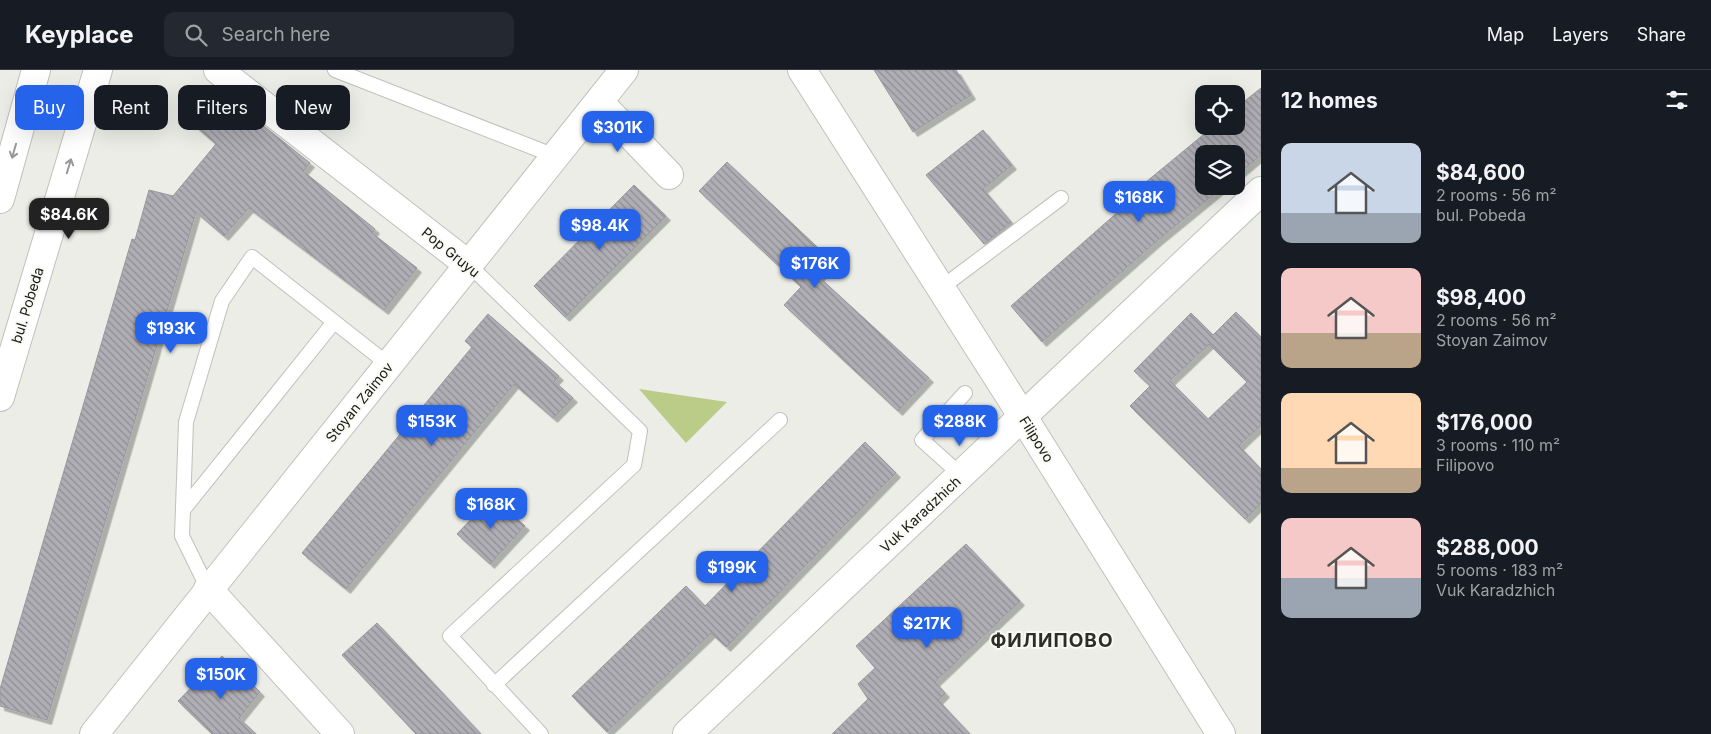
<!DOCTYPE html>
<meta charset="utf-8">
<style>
:root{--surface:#171b24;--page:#242831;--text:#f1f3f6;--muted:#9ea1a6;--line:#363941;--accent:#2563eb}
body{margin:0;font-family:Inter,sans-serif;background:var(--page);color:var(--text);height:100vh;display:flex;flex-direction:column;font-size:19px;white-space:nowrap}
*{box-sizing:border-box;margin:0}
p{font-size:16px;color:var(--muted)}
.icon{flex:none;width:28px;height:28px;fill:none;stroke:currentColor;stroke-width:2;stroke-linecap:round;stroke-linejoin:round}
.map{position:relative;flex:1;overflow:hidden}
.side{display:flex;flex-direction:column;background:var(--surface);width:450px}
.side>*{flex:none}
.banner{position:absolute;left:15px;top:15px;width:475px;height:45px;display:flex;gap:10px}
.fabs{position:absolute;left:1195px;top:15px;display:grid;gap:10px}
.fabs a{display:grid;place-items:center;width:50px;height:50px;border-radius:10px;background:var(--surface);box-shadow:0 5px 20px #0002;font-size:25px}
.price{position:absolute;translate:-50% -42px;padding:0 11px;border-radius:10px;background:var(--accent);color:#fff;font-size:16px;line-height:32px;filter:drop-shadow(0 1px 2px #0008)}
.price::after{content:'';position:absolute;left:50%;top:30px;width:15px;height:11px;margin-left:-8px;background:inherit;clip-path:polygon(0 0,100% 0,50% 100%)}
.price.selected{background:#222;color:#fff}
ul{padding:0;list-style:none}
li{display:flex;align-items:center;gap:15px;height:125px;padding:0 20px}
li span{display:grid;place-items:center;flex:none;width:140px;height:100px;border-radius:10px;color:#555}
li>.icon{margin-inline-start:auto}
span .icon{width:60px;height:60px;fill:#fffc;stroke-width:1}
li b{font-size:21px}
h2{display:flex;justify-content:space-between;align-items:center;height:60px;padding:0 20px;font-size:21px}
.pill{padding:0 18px;border-radius:10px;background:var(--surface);box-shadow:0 5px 20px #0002;font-size:18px;line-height:45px}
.pill.selected{background:var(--accent);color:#fff}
header{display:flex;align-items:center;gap:30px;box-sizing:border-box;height:70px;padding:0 25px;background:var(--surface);border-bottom:1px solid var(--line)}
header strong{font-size:24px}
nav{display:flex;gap:28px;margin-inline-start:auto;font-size:18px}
.search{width:350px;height:45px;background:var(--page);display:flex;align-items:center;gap:12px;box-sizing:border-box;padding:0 18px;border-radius:10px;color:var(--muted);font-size:19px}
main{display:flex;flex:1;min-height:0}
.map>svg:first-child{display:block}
.park{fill:#bbcc89}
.building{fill:url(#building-back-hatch);stroke:#99979d;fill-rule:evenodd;filter:url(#shadow)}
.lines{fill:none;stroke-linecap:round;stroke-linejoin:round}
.service-casing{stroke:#bfc1bb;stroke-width:16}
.minor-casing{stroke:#bfc1bb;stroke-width:30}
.secondary-casing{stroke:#bfc1bb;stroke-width:30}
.service{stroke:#fff;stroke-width:14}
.minor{stroke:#fff;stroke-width:28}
.secondary{stroke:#fff;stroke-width:28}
.oneway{stroke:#989897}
.labels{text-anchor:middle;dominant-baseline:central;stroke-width:4;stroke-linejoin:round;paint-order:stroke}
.street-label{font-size:14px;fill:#191a18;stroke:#f8faf3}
.district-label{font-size:19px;font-weight:bold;letter-spacing:1px;fill:#2d2e29;stroke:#f8faf3}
</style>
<header>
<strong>Keyplace</strong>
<div class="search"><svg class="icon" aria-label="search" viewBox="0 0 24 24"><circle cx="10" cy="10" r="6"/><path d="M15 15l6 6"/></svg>Search here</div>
<nav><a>Map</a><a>Layers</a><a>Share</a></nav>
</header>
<main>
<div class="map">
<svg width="1261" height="664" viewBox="0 0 1261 664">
<defs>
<pattern id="building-back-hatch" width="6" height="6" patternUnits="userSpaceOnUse" patternTransform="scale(1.25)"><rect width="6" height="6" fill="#b0aeb5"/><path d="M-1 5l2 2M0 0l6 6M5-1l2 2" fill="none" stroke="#8e8d92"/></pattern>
<filter id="shadow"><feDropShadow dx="4.5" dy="4.5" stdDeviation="0" flood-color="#0004"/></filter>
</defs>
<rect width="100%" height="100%" fill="#ebede6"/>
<polygon class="park" points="639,319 727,332 686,373"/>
<g class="building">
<polygon points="874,0 956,0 971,25 913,62"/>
<polygon points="215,17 310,93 303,101 375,159 372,163 417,198 384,240 249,138 224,166 196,142 47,650 0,636 0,619 132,169 135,170 149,120 173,126 216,74 187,49"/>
<polygon points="1261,18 1261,85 1236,106 1236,84 1204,84 1204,116 1224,116 1158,170 1042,272 1011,236 1127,134 1124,130 1214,56 1236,56 1236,38"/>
<polygon points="983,60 1012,95 983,119 1011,152 984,174 926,105"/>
<polygon points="727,92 833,192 819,207 929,308 898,341 784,235 801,217 699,121"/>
<polygon points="634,115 666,146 565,247 534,216"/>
<path d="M1236,242L1261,267V355L1239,376L1261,399V433L1245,449L1130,336L1150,316L1134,301L1191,243L1213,265ZM1209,274L1247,312L1208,349L1170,311Z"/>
<polygon points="488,244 559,306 554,311 573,328 553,348 514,314 346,519 302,483 472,277 465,271"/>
<polygon points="865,372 896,403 726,577 711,563 607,662 572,626 686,516 705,536"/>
<polygon points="492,427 525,456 490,494 457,464"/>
<polygon points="966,474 1020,531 935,612 945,623 938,630 970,664 832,664 868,629 858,614 875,598 856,576"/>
<polygon points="377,553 406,584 481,664 416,664 342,585"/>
<polygon points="222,586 260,622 239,648 256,664 212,664 178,631"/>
</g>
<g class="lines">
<g class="service-casing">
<g id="service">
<polyline points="335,0 555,86"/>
<polyline points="469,195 640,361 634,395 450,566 541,664"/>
<polyline points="941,218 1061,128"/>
<polyline points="961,405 922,370 965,323"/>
<polyline points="183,440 334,252"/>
<polyline points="208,519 182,466 186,352 222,231 252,187 389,295"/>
<polyline points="494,615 780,350"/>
</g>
</g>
<g class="minor-casing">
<g id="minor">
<polyline points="218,0 469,195"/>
<polyline points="802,0 1023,347 1221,664"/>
<polyline points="599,32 669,105"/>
<polyline points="208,519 340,664"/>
<polyline points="94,664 624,0"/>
<polyline points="687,664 1261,121"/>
</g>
</g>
<g class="secondary-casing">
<g id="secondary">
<polyline points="0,129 36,0"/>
<polyline points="0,327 98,0"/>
</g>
</g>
<use href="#service" class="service"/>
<use href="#minor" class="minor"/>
<use href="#secondary" class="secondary"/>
</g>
<defs><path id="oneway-shaft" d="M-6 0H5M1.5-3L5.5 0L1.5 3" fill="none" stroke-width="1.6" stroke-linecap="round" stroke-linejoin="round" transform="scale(1.25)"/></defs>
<g class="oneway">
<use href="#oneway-shaft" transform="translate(14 81) rotate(106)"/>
<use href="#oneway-shaft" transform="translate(69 96) rotate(-73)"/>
</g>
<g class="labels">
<g class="street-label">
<text transform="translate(451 182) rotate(39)">Pop Gruyu</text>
<text transform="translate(27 235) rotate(-73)">bul. Pobeda</text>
<text transform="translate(359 332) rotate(-51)">Stoyan Zaimov</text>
<text transform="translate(1037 369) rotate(58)">Filipovo</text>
<text transform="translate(920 444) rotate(-43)">Vuk Karadzhich</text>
</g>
<g class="district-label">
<text x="1052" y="570">ФИЛИПОВО</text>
</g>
</g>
</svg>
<div class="fabs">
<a><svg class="icon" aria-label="locate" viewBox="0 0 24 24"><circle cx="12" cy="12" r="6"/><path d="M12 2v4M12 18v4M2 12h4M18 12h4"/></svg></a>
<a><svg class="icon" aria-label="layers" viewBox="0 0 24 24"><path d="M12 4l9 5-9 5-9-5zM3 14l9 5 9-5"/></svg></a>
</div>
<b class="price" style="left:618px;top:83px">$301K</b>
<b class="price" style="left:1139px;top:153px">$168K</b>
<b class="price selected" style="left:69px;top:170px">$84.6K</b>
<b class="price" style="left:600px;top:181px">$98.4K</b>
<b class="price" style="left:815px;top:219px">$176K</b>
<b class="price" style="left:171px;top:284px">$193K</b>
<b class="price" style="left:432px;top:377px">$153K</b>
<b class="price" style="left:960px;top:377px">$288K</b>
<b class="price" style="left:491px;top:460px">$168K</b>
<b class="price" style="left:732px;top:523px">$199K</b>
<b class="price" style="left:927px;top:579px">$217K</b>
<b class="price" style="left:221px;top:630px">$150K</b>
<div class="banner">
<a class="pill selected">Buy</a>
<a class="pill">Rent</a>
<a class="pill">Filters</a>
<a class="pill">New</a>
</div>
</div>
<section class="side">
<h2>12 homes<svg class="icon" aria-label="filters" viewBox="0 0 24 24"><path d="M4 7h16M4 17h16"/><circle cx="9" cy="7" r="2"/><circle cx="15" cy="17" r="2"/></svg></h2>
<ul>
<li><span style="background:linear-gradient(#c9d6e8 70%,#9aa5b1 0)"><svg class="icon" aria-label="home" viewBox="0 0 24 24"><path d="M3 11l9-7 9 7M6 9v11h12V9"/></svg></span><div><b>$84,600</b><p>2 rooms · 56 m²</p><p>bul. Pobeda</p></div></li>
<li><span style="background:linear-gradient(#f6c9c9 65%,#b9a48a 0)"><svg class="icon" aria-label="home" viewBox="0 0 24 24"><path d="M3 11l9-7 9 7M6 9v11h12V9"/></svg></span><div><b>$98,400</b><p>2 rooms · 56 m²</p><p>Stoyan Zaimov</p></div></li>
<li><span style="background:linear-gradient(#ffd9b3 75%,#b9a48a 0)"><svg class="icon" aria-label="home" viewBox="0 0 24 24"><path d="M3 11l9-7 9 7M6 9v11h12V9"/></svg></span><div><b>$176,000</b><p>3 rooms · 110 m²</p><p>Filipovo</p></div></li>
<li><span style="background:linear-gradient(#f6c9c9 60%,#9aa5b1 0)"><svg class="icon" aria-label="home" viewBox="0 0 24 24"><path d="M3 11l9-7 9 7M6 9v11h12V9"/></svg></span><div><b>$288,000</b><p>5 rooms · 183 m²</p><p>Vuk Karadzhich</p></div></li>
</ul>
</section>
</main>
